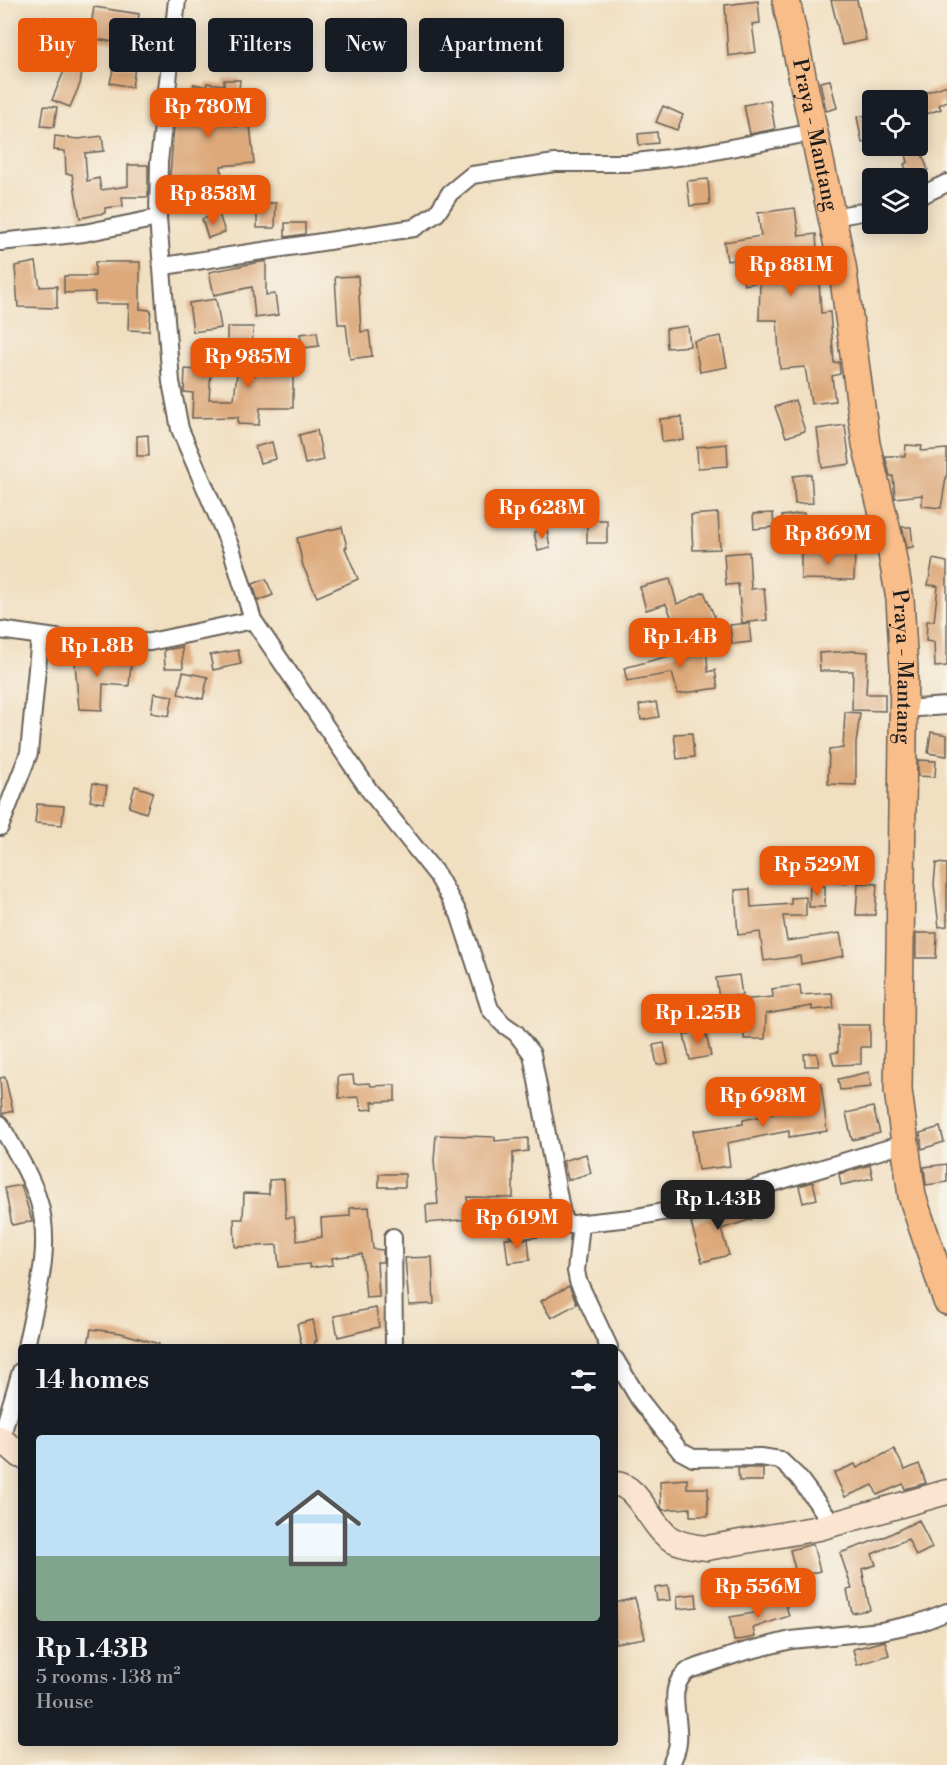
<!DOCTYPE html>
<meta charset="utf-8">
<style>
:root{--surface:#171b24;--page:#242831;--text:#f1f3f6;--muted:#9ea1a6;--line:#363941;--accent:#ea580c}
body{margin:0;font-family:"Libre Bodoni",serif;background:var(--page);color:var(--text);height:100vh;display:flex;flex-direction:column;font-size:22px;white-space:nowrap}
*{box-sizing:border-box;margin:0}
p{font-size:20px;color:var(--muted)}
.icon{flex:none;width:33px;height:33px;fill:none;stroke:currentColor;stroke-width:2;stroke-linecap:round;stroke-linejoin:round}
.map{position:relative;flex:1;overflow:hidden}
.drawer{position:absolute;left:18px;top:1344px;width:600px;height:402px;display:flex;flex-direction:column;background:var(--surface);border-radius:6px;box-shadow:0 3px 15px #0003}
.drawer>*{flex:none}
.banner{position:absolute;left:18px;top:18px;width:600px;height:54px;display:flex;gap:12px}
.controls{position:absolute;left:862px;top:90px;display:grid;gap:12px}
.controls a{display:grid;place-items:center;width:66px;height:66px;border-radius:6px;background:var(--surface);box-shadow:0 3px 15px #0003;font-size:30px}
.price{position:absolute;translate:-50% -51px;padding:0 14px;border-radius:12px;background:var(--accent);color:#fff;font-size:20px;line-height:39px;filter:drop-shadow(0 2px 3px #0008)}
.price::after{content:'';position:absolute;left:50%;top:36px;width:18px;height:14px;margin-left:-9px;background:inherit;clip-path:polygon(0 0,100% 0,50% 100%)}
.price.current{background:#222;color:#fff}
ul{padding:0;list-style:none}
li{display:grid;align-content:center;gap:12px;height:318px;padding:0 18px}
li+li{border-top:2px solid var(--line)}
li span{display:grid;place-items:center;height:186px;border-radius:6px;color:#555}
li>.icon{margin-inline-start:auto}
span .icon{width:108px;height:108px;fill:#fffc;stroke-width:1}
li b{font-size:26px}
h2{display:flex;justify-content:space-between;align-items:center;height:72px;padding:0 18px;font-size:26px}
.tag{padding:0 21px;border-radius:6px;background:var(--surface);box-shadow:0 3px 15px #0003;font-size:21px;line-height:54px}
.tag.current{background:var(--accent);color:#fff}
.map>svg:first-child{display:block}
.building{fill:#dda97a}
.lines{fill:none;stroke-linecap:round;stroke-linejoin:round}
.street-casing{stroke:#676056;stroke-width:20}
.secondary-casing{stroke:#676056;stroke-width:27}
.primary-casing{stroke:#676056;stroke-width:30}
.street{stroke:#fff;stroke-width:16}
.secondary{stroke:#fce5d0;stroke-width:24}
.primary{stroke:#f8bd89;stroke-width:27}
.labels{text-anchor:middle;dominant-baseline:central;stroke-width:4.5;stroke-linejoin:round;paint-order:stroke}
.street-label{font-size:21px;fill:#1c1c1c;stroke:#f7f3e8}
</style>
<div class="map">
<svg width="947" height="1765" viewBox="0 0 947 1765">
<rect width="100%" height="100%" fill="#f7f3e8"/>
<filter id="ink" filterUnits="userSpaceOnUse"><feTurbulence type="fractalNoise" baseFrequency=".0167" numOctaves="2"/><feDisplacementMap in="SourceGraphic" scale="12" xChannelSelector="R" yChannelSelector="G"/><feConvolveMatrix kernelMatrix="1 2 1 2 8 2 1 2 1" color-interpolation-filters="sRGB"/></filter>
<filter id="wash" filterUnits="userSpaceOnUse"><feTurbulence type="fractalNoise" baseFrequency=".008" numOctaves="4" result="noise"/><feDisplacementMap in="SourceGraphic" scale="24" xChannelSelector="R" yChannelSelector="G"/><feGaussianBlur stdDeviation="1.35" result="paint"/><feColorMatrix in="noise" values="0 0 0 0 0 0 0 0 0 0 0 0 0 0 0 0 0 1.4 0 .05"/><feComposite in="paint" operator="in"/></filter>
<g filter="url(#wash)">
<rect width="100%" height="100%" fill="#f1dfc1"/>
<g id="blocks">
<g class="building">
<polygon points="831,0 857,0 866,40 842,45"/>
<polygon points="758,1 760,23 752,24 756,52 728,56 725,5"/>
<polygon points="94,7 139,14 134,45 89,38"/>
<polygon points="45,17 61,22 53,45 38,41"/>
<polygon points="64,45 86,48 80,84 70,107 52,100 66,66 61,65"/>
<polygon points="114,65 135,68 132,87 110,83"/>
<polygon points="224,80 240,80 235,127 250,125 254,163 221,166 222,186 196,187 197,206 183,207 182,185 169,186 176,103 190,104 194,84 206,87 207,83 224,85"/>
<polygon points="830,80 837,108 826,111 820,82"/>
<polygon points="947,85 947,101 939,105 941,109 918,117 918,95"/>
<polygon points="770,100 775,129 750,134 744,105"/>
<polygon points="44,106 57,107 54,127 41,126"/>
<polygon points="663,106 683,115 677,130 656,122"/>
<polygon points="873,114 873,141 862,143 857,117"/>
<polygon points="657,132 658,143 639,145 638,134"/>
<polygon points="55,136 78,139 102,136 104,151 85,153 87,181 99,178 101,190 128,186 128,165 148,165 148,197 122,197 123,206 105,208 105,213 80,218 72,174 66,174 65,151 54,150"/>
<polygon points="904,146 919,146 928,170 909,177 904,164 908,162"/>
<polygon points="708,179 710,204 690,206 687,181"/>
<polygon points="257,203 276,203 275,228 257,228"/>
<polygon points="795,208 799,236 816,234 821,313 830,312 834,363 839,362 840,374 832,376 835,401 811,404 805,367 780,369 777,320 759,320 760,282 744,285 739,259 727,261 724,242 761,236 758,213"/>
<polygon points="219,214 225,232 208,238 202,219"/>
<polygon points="285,223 305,223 305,234 285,237"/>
<polygon points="266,261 266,295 275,294 278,315 255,318 252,287 214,295 209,272"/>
<polygon points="36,262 40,287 57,286 57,308 18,307 15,266"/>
<polygon points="95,262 140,262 140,309 151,310 149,331 128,330 129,304 95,304 95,292 64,293 64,276 95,276"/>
<polygon points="358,276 361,332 369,331 372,356 350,359 346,324 338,324 335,277"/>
<polygon points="216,299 221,328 193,332 189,303"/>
<polygon points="688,326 690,346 667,348 666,329"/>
<polygon points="227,327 253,327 252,347 227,347"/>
<polygon points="317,332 319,346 303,348 300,334"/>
<polygon points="721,336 727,367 700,372 694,341"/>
<polygon points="255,352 304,352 304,370 293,370 293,408 260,408 259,425 238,424 238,417 192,418 193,393 184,392 185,369 211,371 209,399 234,399 237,373 255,375"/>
<polygon points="795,400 805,431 786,437 775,407"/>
<polygon points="682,417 684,440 662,442 660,419"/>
<polygon points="845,425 850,464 822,468 817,429"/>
<polygon points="317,430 323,460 305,464 299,435"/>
<polygon points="148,435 149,456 137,456 137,436"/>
<polygon points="272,442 276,459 260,463 255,447"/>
<polygon points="727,444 728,466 698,468 697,447"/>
<polygon points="906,445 922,446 921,451 947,449 947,472 941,508 922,506 922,495 895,498 893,476 890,476 885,456 905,456"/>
<polygon points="811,474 813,503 795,504 793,476"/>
<polygon points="718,513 720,549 693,550 691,515"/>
<polygon points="773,513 774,527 754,529 753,514"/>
<polygon points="804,513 807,542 786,545 782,516"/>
<rect x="587" y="520" width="20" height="23"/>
<polygon points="342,527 347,547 345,548 358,579 317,597 303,566 297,538"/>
<polygon points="902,527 911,527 913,547 907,548"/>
<polygon points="547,530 550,548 538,551 534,532"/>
<polygon points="749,552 751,589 764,588 767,620 742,623 738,584 726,585 724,554"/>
<polygon points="801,552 855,553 854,580 801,579"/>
<polygon points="933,559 947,562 947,666 935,667 934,642 926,641 927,621 934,621 938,586 928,585"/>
<polygon points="266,579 273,595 258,601 253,584"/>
<polygon points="670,579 677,604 704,592 716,620 679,635 666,604 646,610 640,587"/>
<polygon points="749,623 751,642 732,644 730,625"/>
<polygon points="706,643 708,672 715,670 718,688 678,694 672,673 627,681 624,668 680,653 680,645"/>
<polygon points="182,647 183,668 165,668 164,650"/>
<polygon points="238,650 241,664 213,670 210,655"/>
<polygon points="854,651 868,652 866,694 885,694 885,711 852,710 853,671 820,671 819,653"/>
<polygon points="74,652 104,653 105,662 131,664 129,686 103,684 102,710 79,709"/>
<polygon points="183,672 208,677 203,699 178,694"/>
<polygon points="154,693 173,696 169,716 151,713"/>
<polygon points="656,702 659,717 641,720 639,705"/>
<polygon points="845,712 860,713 856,744 856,785 828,784 829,750 843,748"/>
<polygon points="931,732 947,735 947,756 928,753"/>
<polygon points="692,733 694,757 677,759 674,734"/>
<polygon points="918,760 936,761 935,777 918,776"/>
<polygon points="93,783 107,786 104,803 90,801"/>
<polygon points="135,786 153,792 146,813 129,807"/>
<polygon points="37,804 64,806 62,825 35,823"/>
<polygon points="822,858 850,861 847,884 819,880"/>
<polygon points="936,863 947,864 947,926 939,927 934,884"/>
<polygon points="858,883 877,884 875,915 856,915"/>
<polygon points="810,886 825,886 825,907 809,907"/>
<polygon points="750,889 751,907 791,904 791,898 806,897 806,916 783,916 787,941 840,933 844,956 801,964 800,956 764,961 760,932 738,935 735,890"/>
<polygon points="916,933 937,933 936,958 916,958"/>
<polygon points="739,975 742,995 719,998 716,978"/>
<polygon points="800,985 801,995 832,993 834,1008 812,1010 812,1006 766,1014 765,1039 744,1039 745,1019 740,1019 739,1000 773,997 772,989"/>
<polygon points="838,1025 870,1025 870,1047 861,1047 861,1064 834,1065 831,1053 838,1052"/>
<polygon points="705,1030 711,1056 690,1060 684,1035"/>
<polygon points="664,1043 668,1063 657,1065 653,1045"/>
<polygon points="817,1053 819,1066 805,1066 804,1054"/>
<polygon points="869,1072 871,1087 840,1090 838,1079"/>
<polygon points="353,1075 354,1084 370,1083 371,1086 395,1085 395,1101 372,1102 373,1109 361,1110 359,1097 339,1098 338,1076"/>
<polygon points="5,1077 13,1111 2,1114 0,1078"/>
<polygon points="821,1083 827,1131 789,1137 789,1131 727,1143 730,1166 698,1170 693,1131 743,1124 743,1120 796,1109 792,1090"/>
<polygon points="873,1107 880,1133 852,1140 846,1113"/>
<polygon points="940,1127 944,1142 922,1149 920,1133"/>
<polygon points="436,1135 495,1137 495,1141 528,1138 528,1151 513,1153 513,1198 467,1197 469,1219 427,1223 426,1205 438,1204 434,1161"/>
<polygon points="586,1154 591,1173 568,1180 563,1161"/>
<polygon points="947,1164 947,1182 926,1185 924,1167"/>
<polygon points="870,1165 873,1178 841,1185 839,1174"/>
<rect x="379" y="1174" width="26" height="13"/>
<polygon points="284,1179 286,1218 294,1217 297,1241 322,1237 321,1218 350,1216 350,1208 369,1207 373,1249 383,1250 383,1262 377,1262 379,1297 366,1298 362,1254 332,1258 333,1265 310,1268 309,1264 279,1267 277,1245 235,1247 234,1219 243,1219 244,1193 269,1194 269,1180"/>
<polygon points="813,1182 817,1199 803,1203 799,1186"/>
<polygon points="21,1185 32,1221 12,1225 5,1188"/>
<polygon points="746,1202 752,1219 721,1229 729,1255 702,1262 691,1223 728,1211 727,1208"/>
<polygon points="505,1238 528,1239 530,1260 508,1263"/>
<polygon points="432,1257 434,1304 409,1305 405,1258"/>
<polygon points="569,1286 577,1304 551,1318 541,1301"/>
<polygon points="376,1308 379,1327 338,1337 334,1316"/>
<polygon points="313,1320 317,1341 315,1341 314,1347 302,1347 297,1324"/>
<polygon points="91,1329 121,1333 159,1344 158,1347 88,1345"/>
<polygon points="894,1449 905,1470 919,1464 926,1483 905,1489 903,1484 877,1495 873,1485 845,1497 834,1473 855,1464 857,1468"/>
<polygon points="738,1468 763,1468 763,1481 739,1481"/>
<polygon points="687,1479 687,1488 708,1488 708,1516 690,1516 690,1508 663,1510 661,1507 660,1481"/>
<polygon points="919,1520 932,1548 916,1556 908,1539 872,1554 876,1565 862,1569 870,1610 852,1613 847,1590 852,1589 840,1553 882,1538"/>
<polygon points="813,1544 820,1571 797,1577 790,1550"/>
<polygon points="668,1586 670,1600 657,1601 655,1588"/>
<polygon points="696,1594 697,1607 678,1609 677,1596"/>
<polygon points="635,1598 645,1638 615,1643 615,1603"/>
<polygon points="784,1598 789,1616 753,1628 755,1637 734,1641 730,1617 760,1612 758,1606"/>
<polygon points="885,1641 889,1655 857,1665 853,1649"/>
</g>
</g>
</g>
<g filter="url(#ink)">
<use href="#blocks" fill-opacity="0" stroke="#676056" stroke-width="1.5"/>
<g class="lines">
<g class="street-casing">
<g id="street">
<polyline points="177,0 159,162 158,218 171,382 180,429 231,548 253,620 369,790 437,875 459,914 490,1009 503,1024 516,1033 532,1054 564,1225"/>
<polyline points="918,197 947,183"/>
<polyline points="833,217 873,210"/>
<polyline points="0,242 84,233 158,218"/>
<polyline points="164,266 414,228 437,213 450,193 472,175 555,163 628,163 694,155 814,132"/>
<polyline points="0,630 91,643 150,642 253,620"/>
<polyline points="903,709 947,706"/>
<polyline points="0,827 29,753 40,637"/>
<path d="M0,1124C14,1149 31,1175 39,1202C53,1249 35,1301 26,1347"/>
<polyline points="581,1223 576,1271 578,1281 609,1347"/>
<polyline points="517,1230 631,1218 699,1205 903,1144"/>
<polyline points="393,1237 394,1347"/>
<polyline points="615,1359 639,1399 680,1451 693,1458 761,1457 780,1460 798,1477 833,1524"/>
<polyline points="1,1438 21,1371"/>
<path d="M671,1765C673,1758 678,1750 678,1742C681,1717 664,1687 689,1670L743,1652L791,1640L881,1631L919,1623L947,1612"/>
</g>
</g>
<g class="secondary-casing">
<g id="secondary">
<polyline points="0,1438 21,1456"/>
<path d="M615,1484C638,1484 651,1527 671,1539C682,1545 695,1547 707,1548L819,1528L947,1492"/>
</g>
</g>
<g class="primary-casing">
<g id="primary">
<path id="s1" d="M786,0L842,265L866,444L890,543L900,599L904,669L898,1090L912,1196L947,1301"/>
</g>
</g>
<use href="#street" class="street"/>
<use href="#secondary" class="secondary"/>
<use href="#primary" class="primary"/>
</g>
</g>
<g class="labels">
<g class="street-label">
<text stroke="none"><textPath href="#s1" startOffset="138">Praya - Mantang</textPath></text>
<text stroke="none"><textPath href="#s1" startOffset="678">Praya - Mantang</textPath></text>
</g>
</g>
</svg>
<div class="controls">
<a><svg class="icon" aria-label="locate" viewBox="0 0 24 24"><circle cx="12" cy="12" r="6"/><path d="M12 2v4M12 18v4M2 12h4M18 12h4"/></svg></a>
<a><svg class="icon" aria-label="layers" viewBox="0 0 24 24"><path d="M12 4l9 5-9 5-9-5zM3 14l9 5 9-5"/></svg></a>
</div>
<b class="price" style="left:208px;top:139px">Rp 780M</b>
<b class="price" style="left:213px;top:226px">Rp 858M</b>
<b class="price" style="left:791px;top:297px">Rp 881M</b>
<b class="price" style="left:248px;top:389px">Rp 985M</b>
<b class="price" style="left:542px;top:540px">Rp 628M</b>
<b class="price" style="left:828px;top:566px">Rp 869M</b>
<b class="price" style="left:680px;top:669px">Rp 1.4B</b>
<b class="price" style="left:97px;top:678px">Rp 1.8B</b>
<b class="price" style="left:817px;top:897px">Rp 529M</b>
<b class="price" style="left:698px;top:1045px">Rp 1.25B</b>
<b class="price" style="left:763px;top:1128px">Rp 698M</b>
<b class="price current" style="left:718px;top:1231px">Rp 1.43B</b>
<b class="price" style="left:517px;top:1250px">Rp 619M</b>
<b class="price" style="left:758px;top:1619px">Rp 556M</b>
<div class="banner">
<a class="tag current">Buy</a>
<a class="tag">Rent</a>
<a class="tag">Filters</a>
<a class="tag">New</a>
<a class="tag">Apartment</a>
</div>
<section class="drawer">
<h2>14 homes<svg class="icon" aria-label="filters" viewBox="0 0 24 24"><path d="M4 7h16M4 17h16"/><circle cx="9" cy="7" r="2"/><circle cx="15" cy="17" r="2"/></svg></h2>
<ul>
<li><span style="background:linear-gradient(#bfe0f5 65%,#7fa58c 0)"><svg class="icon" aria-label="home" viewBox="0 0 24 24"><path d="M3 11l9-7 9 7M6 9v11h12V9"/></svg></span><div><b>Rp 1.43B</b><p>5 rooms · 138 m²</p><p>House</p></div></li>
</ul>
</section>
</div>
